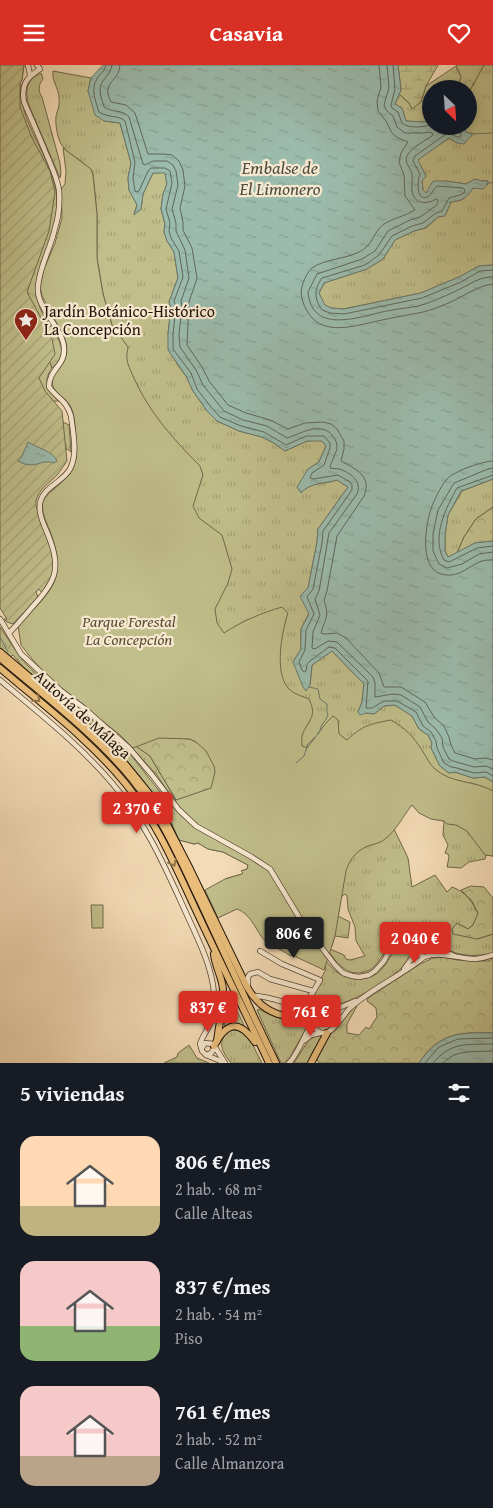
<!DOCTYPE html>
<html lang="es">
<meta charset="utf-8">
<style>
:root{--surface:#171b24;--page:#20242c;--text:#f1f3f6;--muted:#9ea1a6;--accent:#d93025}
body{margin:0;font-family:"Gentium Book Plus",serif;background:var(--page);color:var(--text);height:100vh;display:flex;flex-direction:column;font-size:19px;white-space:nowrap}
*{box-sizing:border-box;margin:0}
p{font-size:16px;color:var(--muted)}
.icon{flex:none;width:28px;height:28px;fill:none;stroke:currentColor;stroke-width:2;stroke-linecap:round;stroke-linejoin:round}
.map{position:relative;height:998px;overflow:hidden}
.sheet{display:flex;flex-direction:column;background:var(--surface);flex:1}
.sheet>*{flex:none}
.needle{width:32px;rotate:155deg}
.controls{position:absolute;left:422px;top:15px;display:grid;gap:10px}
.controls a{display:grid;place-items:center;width:55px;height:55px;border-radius:50%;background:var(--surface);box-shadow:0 2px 12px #0003;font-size:25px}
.price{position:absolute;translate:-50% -42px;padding:0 11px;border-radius:5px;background:var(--accent);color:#fff;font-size:16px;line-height:32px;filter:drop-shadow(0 1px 2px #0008)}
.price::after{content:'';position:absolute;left:50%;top:30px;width:15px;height:11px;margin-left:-8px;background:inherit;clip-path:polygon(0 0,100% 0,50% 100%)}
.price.current{background:#222;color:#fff}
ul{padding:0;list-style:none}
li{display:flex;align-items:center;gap:15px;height:125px;padding:0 20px}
li span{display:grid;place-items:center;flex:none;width:140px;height:100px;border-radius:15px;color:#555}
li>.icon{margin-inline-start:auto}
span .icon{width:60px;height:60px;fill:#fffc;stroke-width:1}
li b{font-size:21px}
h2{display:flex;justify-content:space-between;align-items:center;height:60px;padding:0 20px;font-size:21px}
header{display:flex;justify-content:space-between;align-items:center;height:65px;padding:0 20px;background:var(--accent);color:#fff;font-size:22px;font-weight:800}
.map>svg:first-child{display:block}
.grass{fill:url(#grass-tufts);stroke:#70684a}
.forest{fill:url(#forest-crowns);stroke:#70684a}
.wetland{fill:url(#wetland-marsh);stroke:#70684a}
.park{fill:#c0be8a;stroke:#70684a}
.garden{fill:url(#garden-furrows);stroke:#70684a}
.water{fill:url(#water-ripples);stroke:#6a786c}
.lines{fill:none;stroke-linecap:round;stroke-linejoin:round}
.shore{stroke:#5e675c;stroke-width:1}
.stream{stroke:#6a786c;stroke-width:1}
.minor-casing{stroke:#554535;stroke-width:6}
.highway-casing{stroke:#20130a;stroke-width:8}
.minor{stroke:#f7e8cf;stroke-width:4.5}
.highway{stroke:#eabe7a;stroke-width:6}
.oneway{stroke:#8f7148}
.labels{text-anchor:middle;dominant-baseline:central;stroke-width:4.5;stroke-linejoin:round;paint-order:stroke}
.poi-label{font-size:16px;fill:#20130a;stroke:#f7e8cf;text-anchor:start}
.park-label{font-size:16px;font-style:italic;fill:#584f37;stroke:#f7e8cf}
.street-label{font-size:16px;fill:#20130a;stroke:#f7e8cf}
.water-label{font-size:18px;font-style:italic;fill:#4b4e43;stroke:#f7e8cf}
</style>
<header><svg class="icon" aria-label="menu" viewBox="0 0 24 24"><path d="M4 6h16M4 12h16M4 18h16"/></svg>Casavia<svg class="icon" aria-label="heart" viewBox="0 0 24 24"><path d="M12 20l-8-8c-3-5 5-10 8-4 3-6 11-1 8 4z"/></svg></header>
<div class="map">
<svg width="493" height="998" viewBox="0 0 493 998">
<defs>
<pattern id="grass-tufts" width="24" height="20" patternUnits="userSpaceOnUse" patternTransform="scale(1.25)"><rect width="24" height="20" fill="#c0be8a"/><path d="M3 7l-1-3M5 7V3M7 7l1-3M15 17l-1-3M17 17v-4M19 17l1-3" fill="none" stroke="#a5a276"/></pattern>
<pattern id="forest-crowns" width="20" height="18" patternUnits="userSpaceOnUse" patternTransform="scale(1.25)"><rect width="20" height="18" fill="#c0be8a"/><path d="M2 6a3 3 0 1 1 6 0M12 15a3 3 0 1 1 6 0" fill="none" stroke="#a5a276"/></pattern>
<pattern id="wetland-marsh" width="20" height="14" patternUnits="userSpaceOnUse" patternTransform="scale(1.25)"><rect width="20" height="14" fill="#c0be8a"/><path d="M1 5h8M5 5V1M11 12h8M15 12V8" fill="none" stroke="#a5a276"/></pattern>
<pattern id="garden-furrows" width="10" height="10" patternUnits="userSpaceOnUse" patternTransform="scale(1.25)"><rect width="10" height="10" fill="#c0be8a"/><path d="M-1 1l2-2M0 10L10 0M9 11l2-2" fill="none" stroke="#a5a276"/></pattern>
<pattern id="water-ripples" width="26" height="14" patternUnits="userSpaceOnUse" patternTransform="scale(1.25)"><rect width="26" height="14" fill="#9bbbad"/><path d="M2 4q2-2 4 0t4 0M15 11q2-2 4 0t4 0" fill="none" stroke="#85a094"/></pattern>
</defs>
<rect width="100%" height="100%" fill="#f3dbb5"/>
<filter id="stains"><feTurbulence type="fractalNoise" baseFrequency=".004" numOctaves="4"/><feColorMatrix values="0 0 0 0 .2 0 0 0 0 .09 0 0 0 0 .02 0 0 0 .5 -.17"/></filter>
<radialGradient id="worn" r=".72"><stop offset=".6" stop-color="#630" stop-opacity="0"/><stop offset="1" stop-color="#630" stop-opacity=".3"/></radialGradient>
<g class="grass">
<path d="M484,0H493V200L479,201L459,212L421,228L344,244L331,243L324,240L319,228L324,218L367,204L383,194L395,175L414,166L426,163L438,152L445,150L451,137C467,135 463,134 472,124C476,120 483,118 488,116H482L475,114L466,119L446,116L426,128L423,125L422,116L426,110L417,95L449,73L457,78L472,69L466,67L463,61H469V27Z"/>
<polygon points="456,1 461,12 457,24 431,24 431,55 422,57 406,56 402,43 395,39 399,29 409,38 412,43 421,37 426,21"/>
<path d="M53,6L91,13L88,26L104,56L120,58L131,98L128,113L129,125L137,140L134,149L141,144L143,129L153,108L165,107L167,119L163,129L161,144L165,159L164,167L167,176L174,187L178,213L169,237L171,242L168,269L177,299L186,311L193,326L207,346L217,356L239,366L262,372L274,378L285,386L307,376L322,375L326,381L319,397L308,404L301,427C313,416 323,420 337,415L348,422L318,464L317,477L308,523L309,548L301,564V584L293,597L310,620L312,600L332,586L364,619L362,637L358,647L374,649L384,641L395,640L412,651L419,664L428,670L432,678L431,683L440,701L449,708L455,707L473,713L485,712L493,717V791L486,790L485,794L469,797L461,803L447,802L449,792L448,789L445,788L448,780L443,770L444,756C430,754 422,751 412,740L218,689L190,674L112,260L103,229L97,193V149L93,110C88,98 74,93 65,84C58,78 55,61 56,51C58,44 60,40 59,32C58,22 52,17 53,6Z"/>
<path d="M41,8L43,14C38,20 38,26 42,32L60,98L61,108L60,113L28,38C25,23 27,15 41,8Z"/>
<path d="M49,293L52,303C42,317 48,326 59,336H54L63,357L69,360L71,387L67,384L64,385L27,313Z"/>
<polygon points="493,414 493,442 476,454 464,472 457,488 448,492 445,486 445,471 448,450 462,426"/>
<path d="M0,562C9,575 17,589 27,600C42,615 59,628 75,641L72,643L23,602L13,590L10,592L0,583Z"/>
<polygon points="75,633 133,679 150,691 176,735 171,731 156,709 120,670"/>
<path d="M82,646L131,690L167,736L266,805L225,814L242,809L243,808L241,806L247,804L248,800L223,787L208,784L198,778L194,779L179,775C156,723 122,688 80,650Z"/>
<path d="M394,764L408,793L412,822L435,810L447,827L452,822C466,827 472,836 478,849L473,860L468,864L461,860L477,874L493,869V888C480,891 463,892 451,886C436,880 433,875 415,873C412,873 407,872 404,872C380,877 384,908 357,908C348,908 341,902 335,895L300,848L304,852L330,884L344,890L346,894L350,895L365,891L356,876L355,862L348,844L347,831L345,829L341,832L338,851L347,790L387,770Z"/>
<path d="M308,871C323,891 336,920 366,913C373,912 380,907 385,900C392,890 395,880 410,881L413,884C411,907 354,936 334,941L335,938L332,936L312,932L326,904L325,900Z"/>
<polygon points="229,930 244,960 233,958 224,961 227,947"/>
<path d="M259,944C273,952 288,958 304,955L307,958V962L289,994L284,998H281L257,945Z"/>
<path d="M232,965L241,966L247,969L262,998H231C221,986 216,974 232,965Z"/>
<polygon points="315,971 323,971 313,986 308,998 294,998 308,976"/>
<polygon points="189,980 197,993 209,998 164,998 177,992 178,988"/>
</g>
<g class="forest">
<path d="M24,0L22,15L20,18C19,57 49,88 56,125C60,149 51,174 43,196C40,207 34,218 36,229C38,236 40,245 44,251C54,267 73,287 52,303L29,240L13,68L17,33L14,24Z"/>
<polygon points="457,0 484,0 469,27 469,24 457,24 461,12 456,1"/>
<polygon points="493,442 493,476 475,478 457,488 464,472 476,454"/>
<polygon points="30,562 179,673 190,674 218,689 344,788 335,838 338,851 350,857 348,873 335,871 332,881 303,847 176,735 150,691 133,679"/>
<polygon points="471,821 484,822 493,833 493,869 477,874 453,869 452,864 457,858 468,864 473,860 478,848 472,836 461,825"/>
<path d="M443,892L457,895L489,896L493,893V968C459,967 439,968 419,998H319L316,993L328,971L335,966L348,948L356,941H357L347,959V968L359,970L366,962L369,964L377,952L376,943L367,936L368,933L420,899L433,893Z"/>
</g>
<polygon class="wetland" points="398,0 438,0 426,21 421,37 412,44 409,38 399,29 401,25"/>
<g class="park">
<path d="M63,83L91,104L93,110L97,149V193L103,229L112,260L128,282C128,285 126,290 127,293C127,299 131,306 133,311C148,346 173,374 200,401L203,410L193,441L199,453L222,470L232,504L228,518L215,544L217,558L224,568C242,556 262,548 282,542L288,548C282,566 274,607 288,623C293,629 302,631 309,634C317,651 310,653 303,668C301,672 302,677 302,681L307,683L326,658L333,651L338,655L339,669L347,675C363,660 370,659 391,655C406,664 412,670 422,685C426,691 429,699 435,704C452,719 474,715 493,726V791L485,790L467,766L456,760L447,759L444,756L431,754L419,748L412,740C403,751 396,766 385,774C379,779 372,779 366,782C356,786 349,796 346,806L335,871L324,905L292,890L291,891L272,880L270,881C267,877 264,875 261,871C255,862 249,848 237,844L218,853L205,825L225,814L242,809L243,808L241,806L247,804L248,800L223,787L208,784L198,778L194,779L179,775L172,759L159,737L176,735L211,723L215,707L214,701L206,686L196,677L190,674L159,673L133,683L120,670L52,616L32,594L21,580L18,561C50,526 69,516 50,466C46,457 41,446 43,436C45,432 49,428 53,425C74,406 78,402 76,373C75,363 75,347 69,339C64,331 51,327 52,315C53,300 73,300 65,274L42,231L40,221L44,204L55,178L62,153L61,124L65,119L66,106Z"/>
<polygon points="91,840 103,840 103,863 92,863"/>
</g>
<path class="garden" d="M0,0H24L22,15L20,18V42L32,73L50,106L55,127L49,166L27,227L40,251L48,270L52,274L55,289L39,313L45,326L62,346L67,396C64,400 61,405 58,409C50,418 39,423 36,436C35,439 37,444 38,447C45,477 66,499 42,528L39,524L36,527L38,532L13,559L7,557L4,554H7L0,543Z"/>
<g class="water">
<path d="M103,0H398L401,25L395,39L402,43L406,56L422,57L431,55V61H463L466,67L473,69L464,79L457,78L449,73L418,95L426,111L422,116L423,125L426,128L433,116H446L466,119L475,114L482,116H488V119L483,124L473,123C467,133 463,135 451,137L445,151L438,152L425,163L414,166L395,175L383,194L367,204L324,218L319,228L325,240L331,243L344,244L421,228L459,212L479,201L493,200V414L461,426L448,450L445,471V486L448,492L475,478L493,476V717L485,712L473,713L455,707L449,708L440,701L431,683L432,678L428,670L419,664L412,651L395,640L384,641L374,649L366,648L360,650L358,647L362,637L364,619L332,586L312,600L310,620L306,626L303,622L293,597L301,584V564L309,549L300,531L308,523L317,477L318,464L348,422L337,415C324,419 311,417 301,428L297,422L308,404L319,397L326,381L322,376H307L285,386L274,378L262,372L239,366L217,356L207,346L193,326L186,311L168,285V269L171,242L169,237L178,213L174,187L167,176L164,167L165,159L161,144L163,129L167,119L165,108H153L143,129L141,144L134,150L137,140L129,125L128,113L131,98L120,58L104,56L95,50L88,26L91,13Z"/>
<path d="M28,377C37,383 53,386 57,396L54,398C40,393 36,406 18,396L22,391Z"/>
<path d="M493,968V998H419C439,968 459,967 493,968Z"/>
</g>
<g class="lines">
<g class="shore">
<path d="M106,0C105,7 100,8 97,14C90,24 96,37 99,47C108,53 119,50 125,56L135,97L133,113L135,126L137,127L139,126L148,106L151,103H165L170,106L172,118L166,144L170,158L169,166L171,173L179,186L183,212L174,236L176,242L173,269V284L191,308L197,324L211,342L220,352L241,361L264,367L286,380L306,371H324L330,378V383L324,400L312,408L310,413L313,414L338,410L350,417L352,420V425L323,466L322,478L313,524L307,532L314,549L306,565L305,585L299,597L302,605L304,607L306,606L307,599L310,596L329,582L335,583L368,616L366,643H372L384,636H397L416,647L423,661L431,667L436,676L437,683L444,698L451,702L457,703L474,708L486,707L493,711"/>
<path d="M112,0C111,11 99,15 100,26C100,31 103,37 104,42C112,48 122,44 129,52L143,99L145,100L153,96H167L173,100L176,106L178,120L172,144L176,158V166L185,185L189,213L181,236L182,242L179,269L180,282L196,305L203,320L224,346L243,355L267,361L287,373C300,369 320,356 332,370C334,373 337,376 337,381C337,388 331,396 330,403C334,404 338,403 342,405C352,409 362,417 357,429L329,468L319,526L315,534L320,550L313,567L312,583L315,584L328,576L337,577L373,612L375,618V632L393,629L401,630L420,642L428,657L436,664L442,673L443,682L449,694L453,696L474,702L486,701L493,704"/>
<path d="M120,0C119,14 110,14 108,24C107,27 109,33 111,37L126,40L135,48L148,89H164L172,90L179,96L183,105L185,121L180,143L183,157V165L192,183L197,213L189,237L187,280L202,302L209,316L228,340L246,348L270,355L288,364L305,358L323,357L331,359L337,364L344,376V384L341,396C356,404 372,411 364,431L337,471L327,526L324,535C330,553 325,552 321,568L324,569L337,568L346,573L379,608L384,622H401L425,637L434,652L444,661L449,672L451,680L455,688L475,694L486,693L493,695"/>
<path d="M379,0L381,22L377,36L378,46L386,56L392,68L398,73L408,77L401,88L399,97L404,110L405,131L415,145C406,151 393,153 384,159C373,167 373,181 359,187C346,194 324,194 312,203C305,210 299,224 302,234C314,275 350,262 382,255C395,252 409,250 423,247C437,244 456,235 468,228C477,224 483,220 493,219"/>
<path d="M387,0L389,23L385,36L384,41L387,46L393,51L397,62L405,68H423L430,67L433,69L432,71C425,76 410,83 407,91C404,100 412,103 412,110C413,115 411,120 412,126C414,139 427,140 436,134L438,135L437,140L420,152L410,155L388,166L375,186L362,194L317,209L308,227C312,271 361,251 387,246C400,243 414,243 425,239C439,234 452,228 464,222C475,216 481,212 493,212"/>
<path d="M393,0L395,24L391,40L392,43L398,47L402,58C409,64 422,62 431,60"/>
<path d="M459,61L461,70L460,72C455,73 452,67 446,69L415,91L413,96L420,109C417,115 416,139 429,131C432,129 434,123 437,121L463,123L465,125L464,128L460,130L449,133L442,146L436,148L423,158L412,161L392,171L379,190L365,200L322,213C314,224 314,234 322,245L330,248L344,249L422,233L461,217L480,206L493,205"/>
<path d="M493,396C483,396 454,406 447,414C441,421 434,435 431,444C425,462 418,508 446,510C460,512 470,500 482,496C485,495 489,495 493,495"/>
<polyline points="493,403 488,404 454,418 438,445 433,469 433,486 439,499 447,503 462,499 479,489 493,487"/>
<path d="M493,410L457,423C446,443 431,472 444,495L449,497L477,483L493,481"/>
<polyline points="425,998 439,982 458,974 493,973"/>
<path d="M433,998C452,976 466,980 493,979"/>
<path d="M443,998C455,984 476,987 493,986"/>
</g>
<g class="stream">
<polyline points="471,69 493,68"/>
<polyline points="486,119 493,117"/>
<polyline points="0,572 8,587"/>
<polyline points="296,698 304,691 308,679 319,668 322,659 325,656 328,650 327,647 327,639 320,634 318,624 309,622"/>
</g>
<g class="minor-casing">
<g id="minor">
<polyline points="28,0 30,10"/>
<polyline points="0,554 21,589 60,625 85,644 129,683 152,710 179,745 196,761 250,791 270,804 302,857 335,900 343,908 352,911 359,912 369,910 375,906 384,896 390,884 395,880 409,876 418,877 428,881 434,881 454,891"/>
<path d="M9,568C18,559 26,549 34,540C55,517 61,504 50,475C46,463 38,451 40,438C43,422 63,417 70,404C78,389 73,368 71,351C67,336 58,334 49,322C49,304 65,301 64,284C64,263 36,244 38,222C39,202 51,183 55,163C59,151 60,139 59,125C57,112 50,98 45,86C38,69 31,53 24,37C21,20 26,13 40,4L37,0"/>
<path d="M0,615C39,648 79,679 112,718C146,757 166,804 187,850C200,879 217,910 214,944C214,957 204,967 200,979L202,986L206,990L211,988L215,983"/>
<path d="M408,878C417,880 416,885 420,890L424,892C440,886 457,893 473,894C479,894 487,892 493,890"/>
<path d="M260,886L282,899L320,915L310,932C319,937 327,931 330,945"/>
<polyline points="404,904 418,885"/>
<polyline points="247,922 248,920 248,912 250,909 258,907 270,914 313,926"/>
<path d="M253,931C264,930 274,935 284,937C296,940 308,941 320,941L323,946"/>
<polyline points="326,947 333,952 335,960"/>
<path d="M313,956C314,962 317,969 325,968C333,967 344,949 350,943C372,923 401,911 424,892"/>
<polyline points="305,975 311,970 320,968"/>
<polyline points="202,983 205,978 213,979 225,998"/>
<polyline points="206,990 223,997"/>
<path d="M289,998C300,988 311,952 319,948C324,945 332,945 338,943C344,941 350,938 356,936"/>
</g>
</g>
<g class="highway-casing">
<g id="highway">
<path d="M0,587L84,658L116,688L155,736L188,800L247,922C263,950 289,957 319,948"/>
<path d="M0,593C45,631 94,668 132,714C161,750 180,794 200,836C225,890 250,944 276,998"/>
<path d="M0,603C43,640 89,674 125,718C159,759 179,810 202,858C224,905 247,951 269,998"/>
<path d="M214,889C215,901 222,912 223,924C224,942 219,958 217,976"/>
<path d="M214,981C227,956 239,955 255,977"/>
<polyline points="311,998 327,968"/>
</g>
</g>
<use href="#minor" class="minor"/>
<use href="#highway" class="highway"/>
</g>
<defs><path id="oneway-chevron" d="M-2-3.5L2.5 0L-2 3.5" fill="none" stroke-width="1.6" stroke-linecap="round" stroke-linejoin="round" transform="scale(1.25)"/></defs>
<g class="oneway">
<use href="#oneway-chevron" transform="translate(37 634) rotate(41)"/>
<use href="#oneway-chevron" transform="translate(173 798) rotate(64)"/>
</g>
<defs>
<g id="sight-pin" transform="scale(1.25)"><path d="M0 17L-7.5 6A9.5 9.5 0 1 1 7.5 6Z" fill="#8f2418" stroke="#f7e8cf"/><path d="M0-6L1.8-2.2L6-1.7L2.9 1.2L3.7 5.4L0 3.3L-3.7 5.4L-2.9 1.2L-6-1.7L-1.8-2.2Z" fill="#fff"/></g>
</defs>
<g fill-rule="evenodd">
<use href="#sight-pin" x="26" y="255"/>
</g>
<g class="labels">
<g class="poi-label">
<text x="44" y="246">Jardín Botánico-Histórico<tspan x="44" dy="18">La Concepción</tspan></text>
</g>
<g class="park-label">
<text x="129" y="556">Parque Forestal<tspan x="129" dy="18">La Concepción</tspan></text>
</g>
<g class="street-label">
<text transform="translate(83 649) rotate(42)">Autovía de Málaga</text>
</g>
<g class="water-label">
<text x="280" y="102">Embalse de<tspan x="280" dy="21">El Limonero</tspan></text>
</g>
</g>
<rect width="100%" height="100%" filter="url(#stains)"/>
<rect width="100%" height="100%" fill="url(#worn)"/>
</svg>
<div class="controls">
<a><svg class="needle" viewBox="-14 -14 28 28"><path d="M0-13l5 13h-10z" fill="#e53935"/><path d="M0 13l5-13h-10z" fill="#9ea1a6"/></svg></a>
</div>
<b class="price" style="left:137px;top:769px">2 370 €</b>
<b class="price current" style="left:294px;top:894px">806 €</b>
<b class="price" style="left:415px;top:899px">2 040 €</b>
<b class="price" style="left:208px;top:968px">837 €</b>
<b class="price" style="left:311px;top:972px">761 €</b>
</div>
<section class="sheet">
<h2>5 viviendas<svg class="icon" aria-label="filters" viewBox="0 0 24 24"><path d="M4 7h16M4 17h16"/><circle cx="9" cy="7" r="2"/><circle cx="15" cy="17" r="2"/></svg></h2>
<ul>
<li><span style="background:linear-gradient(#ffd9b3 70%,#c2b280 0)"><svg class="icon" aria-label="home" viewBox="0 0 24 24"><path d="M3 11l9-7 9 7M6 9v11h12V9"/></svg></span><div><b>806 €/mes</b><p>2 hab. · 68 m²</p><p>Calle Alteas</p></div></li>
<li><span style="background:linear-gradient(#f6c9c9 65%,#8fb573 0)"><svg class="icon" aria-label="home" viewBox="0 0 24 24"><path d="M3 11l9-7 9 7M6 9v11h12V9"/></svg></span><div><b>837 €/mes</b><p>2 hab. · 54 m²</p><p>Piso</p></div></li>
<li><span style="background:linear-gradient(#f6c9c9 70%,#b9a48a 0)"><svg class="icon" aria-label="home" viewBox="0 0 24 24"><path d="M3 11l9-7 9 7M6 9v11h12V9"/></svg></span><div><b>761 €/mes</b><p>2 hab. · 52 m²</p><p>Calle Almanzora</p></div></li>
</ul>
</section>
